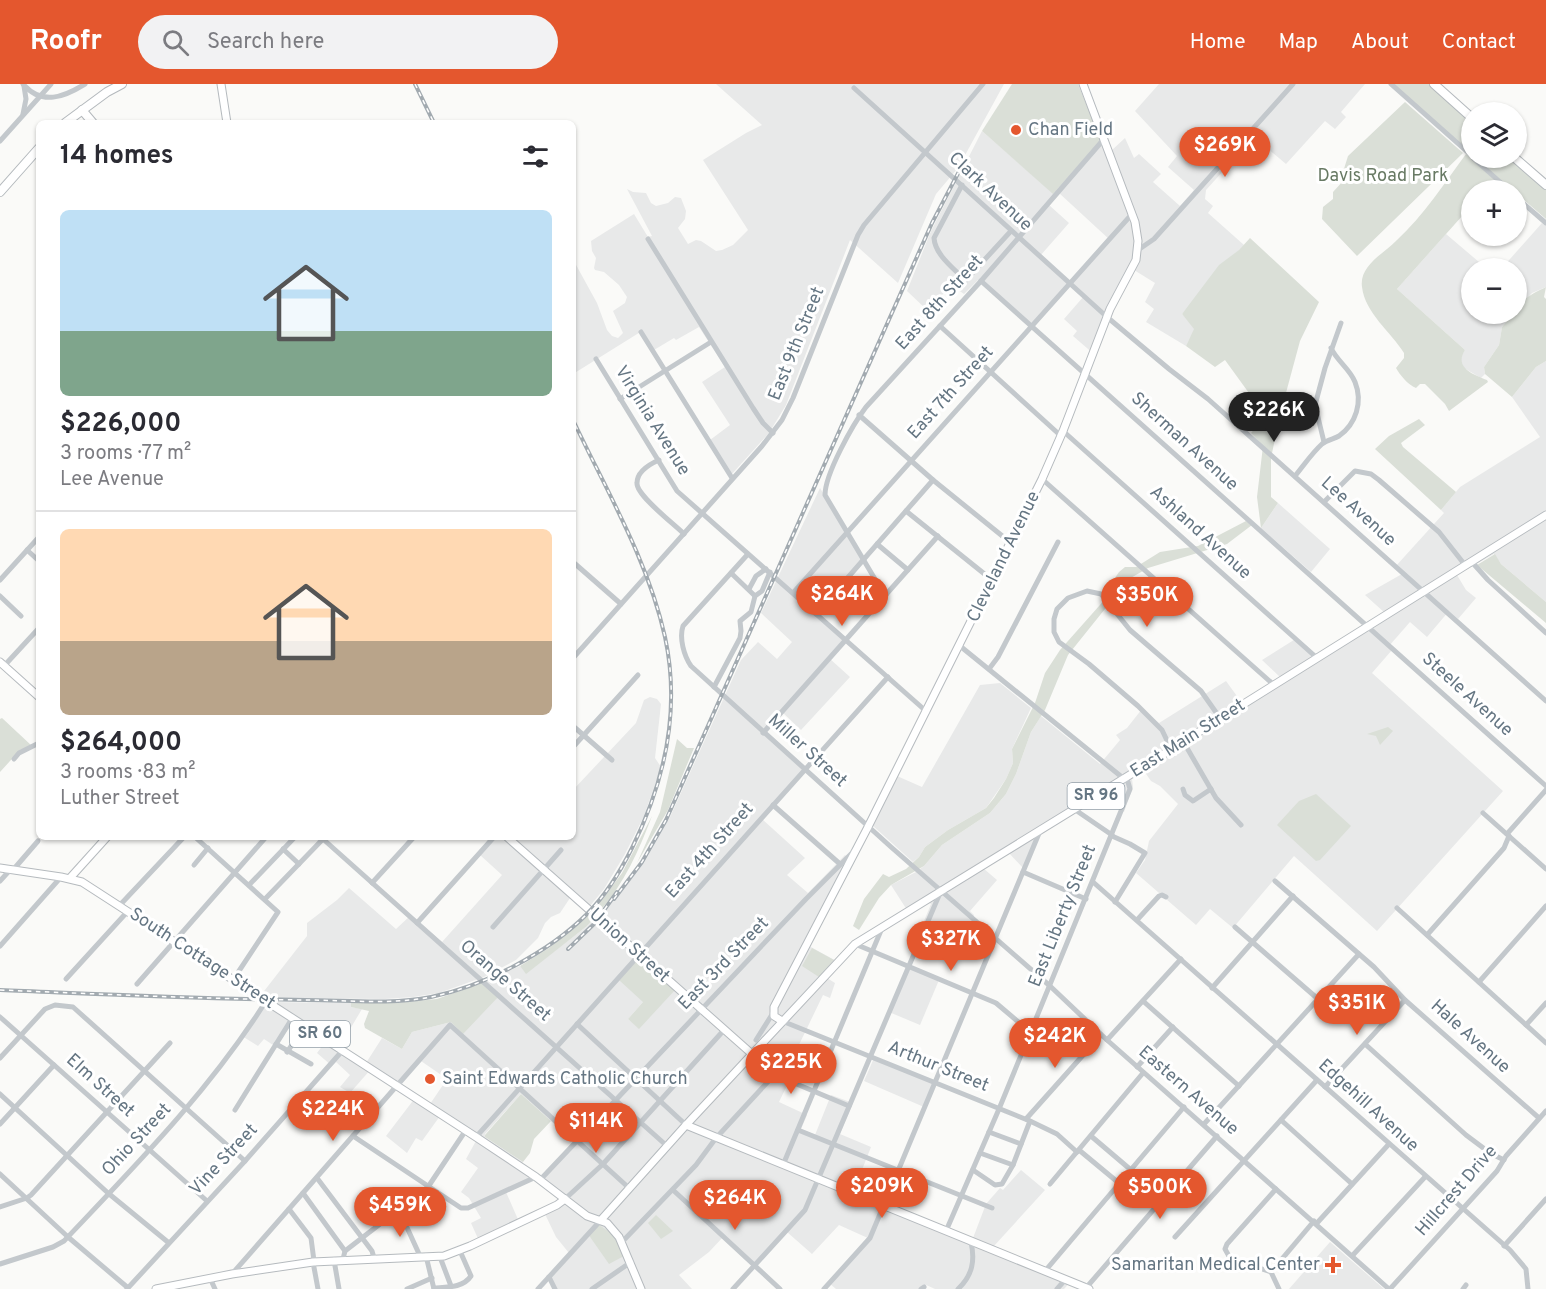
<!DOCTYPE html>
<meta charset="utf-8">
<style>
:root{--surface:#fff;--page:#f2f2f3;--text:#2b2b33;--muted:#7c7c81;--line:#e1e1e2;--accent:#e4572e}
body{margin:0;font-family:Overpass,sans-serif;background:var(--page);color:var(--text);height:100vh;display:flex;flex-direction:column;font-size:22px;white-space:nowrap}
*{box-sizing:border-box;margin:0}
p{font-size:20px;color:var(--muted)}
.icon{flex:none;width:33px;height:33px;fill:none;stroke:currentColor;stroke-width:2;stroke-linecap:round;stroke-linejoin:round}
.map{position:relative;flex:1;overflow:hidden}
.drawer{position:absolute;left:36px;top:36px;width:540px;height:720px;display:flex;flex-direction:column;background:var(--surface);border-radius:9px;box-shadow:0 2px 4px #0004}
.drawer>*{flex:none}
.tools{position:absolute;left:1461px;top:18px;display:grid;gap:12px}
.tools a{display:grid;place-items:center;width:66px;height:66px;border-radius:50%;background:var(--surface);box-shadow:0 2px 4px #0004;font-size:30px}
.price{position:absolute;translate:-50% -51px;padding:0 14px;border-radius:21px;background:var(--accent);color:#fff;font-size:20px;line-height:39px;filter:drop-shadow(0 2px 3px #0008)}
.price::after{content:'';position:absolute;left:50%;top:36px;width:18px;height:14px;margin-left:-9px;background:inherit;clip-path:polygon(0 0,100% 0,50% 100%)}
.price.on{background:#222;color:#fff}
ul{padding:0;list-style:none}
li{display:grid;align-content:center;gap:12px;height:318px;padding:0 24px}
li+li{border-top:2px solid var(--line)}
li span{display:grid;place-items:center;height:186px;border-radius:9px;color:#555}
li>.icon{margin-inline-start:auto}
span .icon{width:108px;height:108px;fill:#fffc;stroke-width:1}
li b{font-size:26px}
h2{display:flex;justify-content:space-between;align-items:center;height:72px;padding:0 24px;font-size:26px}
header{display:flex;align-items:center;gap:36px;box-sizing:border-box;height:84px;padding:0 30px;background:var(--accent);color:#fff}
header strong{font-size:28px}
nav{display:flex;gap:33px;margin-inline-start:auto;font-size:21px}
.search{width:420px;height:54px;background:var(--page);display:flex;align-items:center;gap:15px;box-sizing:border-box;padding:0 21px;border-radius:33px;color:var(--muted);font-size:22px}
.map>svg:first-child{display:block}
.built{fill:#e8e9e9;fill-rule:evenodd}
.green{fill:#dadfd7}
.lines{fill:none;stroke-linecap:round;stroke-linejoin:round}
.major-casing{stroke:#b5babe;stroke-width:9}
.highway-casing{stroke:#b4b9bd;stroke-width:10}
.minor{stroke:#c3c8cc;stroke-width:5}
.major{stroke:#fff;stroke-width:7}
.highway{stroke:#fff;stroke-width:8}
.rail-casing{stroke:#a2aab0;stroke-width:4}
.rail{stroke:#fff;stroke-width:1.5;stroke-dasharray:4.5;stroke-linecap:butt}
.poi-dot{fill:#e4572e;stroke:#fff;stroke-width:2}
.labels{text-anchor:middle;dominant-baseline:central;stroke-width:6;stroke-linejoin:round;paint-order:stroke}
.shield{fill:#fff;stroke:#939fa8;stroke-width:1.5}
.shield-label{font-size:16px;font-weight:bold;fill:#657683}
.poi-label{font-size:18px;fill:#657683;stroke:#fff;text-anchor:start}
.park-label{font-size:18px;fill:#687a64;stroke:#fff}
.street-label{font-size:18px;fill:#657683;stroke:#fff}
</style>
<header>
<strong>Roofr</strong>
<div class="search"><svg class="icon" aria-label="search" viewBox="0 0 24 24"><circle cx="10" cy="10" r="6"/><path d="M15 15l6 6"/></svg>Search here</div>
<nav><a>Home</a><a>Map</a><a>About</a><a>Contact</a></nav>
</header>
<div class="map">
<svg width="1546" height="1205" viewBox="0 0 1546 1205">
<rect width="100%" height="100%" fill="#fafaf8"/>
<g class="built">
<polygon points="716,0 1004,0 958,84 936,110 898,199 850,156 786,321 769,349 731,391 710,356 730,341 702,298 725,283 699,243 676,256 674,254 654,266 642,247 573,290 573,181 575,179 597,219 607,246 612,252 618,254 623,249 613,227 625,219 627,213 619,201 604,188 595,186 594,184 596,174 592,167 591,157 634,130 648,153 652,152 627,105 633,108 646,109 651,119 656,122 668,119 675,113 681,114 686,127 685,135 678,144 688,160 696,156 701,157 716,167 722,166 733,161 748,146 703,76 746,49 762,41"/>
<path d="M1159,0H1365L1341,28L1346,33L1335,45L1325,37L1286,80L1254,53L1206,106L1205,115L1213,122L1208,129L1244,161L1182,230L1195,245L1186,262L1146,238L1154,225L1145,218L1155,199L1134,186L1118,213L1095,271L1073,252L1077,247L1064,235L1084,212L1070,200L1032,243L978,196L964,210L954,203L946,207L927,226L907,207L931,147L982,47L1053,109L1101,56L1111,67L1125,54L1134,74L1139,70L1161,90L1153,98L1180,122L1194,106L1168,83L1177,72L1135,27ZM1059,109L1110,156L1070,199L1040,172L1069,139L1049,121Z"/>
<polygon points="1542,139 1546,142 1546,203 1532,209 1517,226 1516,184 1502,184"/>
<polygon points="1446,150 1486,184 1472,184 1472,230 1513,230 1502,243 1499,261 1484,283 1485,290 1481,294 1464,284 1460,278 1461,272 1465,266 1397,205"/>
<polygon points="1546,277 1546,518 1501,480 1494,470 1457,491 1466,506 1476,514 1458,535 1449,527 1427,553 1410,538 1389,562 1392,566 1372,589 1503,707 1377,847 1294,772 1233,844 1210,825 1196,841 1136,789 1145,776 1149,757 1178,720 1160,702 1151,697 1144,687 1132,695 1133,703 1124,728 1099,712 1037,750 1023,784 1008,768 983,784 997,796 970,827 974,831 964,855 924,837 931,820 924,816 907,826 891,801 916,788 924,782 942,761 990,729 1006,710 1016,690 1031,648 1041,632 1100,680 1120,656 1116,651 1127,644 1142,625 1159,639 1226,597 1242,619 1281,594 1262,576 1297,554 1318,572 1385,529 1365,511 1402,490 1395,483 1444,429 1441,426 1460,403 1540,353 1512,313 1536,283"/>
<path d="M820,404L864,475L816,531L844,556L829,574L850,593L801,646L781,627L762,648L805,687L762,735L805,774L787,791L808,809L845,771L852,777L809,862L840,879L827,894L835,899L830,914L823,911L796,967L791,993L779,1018L807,1031L801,1045L815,1051L831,1011L853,1019L840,1050L871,1063L854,1106L973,1154L986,1120L1000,1104L1003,1106L1021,1086L1045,1106L994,1162L1073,1195L1064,1205H935L924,1200L918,1205H836L829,1199L870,1155L839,1141L812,1170L787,1148L756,1181L724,1152L709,1168L679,1191L692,1205H554L550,1190L569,1169L556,1153L544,1128L568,1116L541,1093L574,1058L521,1010L485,1050V1053L523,1078L520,1083L536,1093L506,1108L520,1140L480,1159L471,1139L481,1134L469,1114L461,1108L478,1084L466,1075L477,1055L440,1032L422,1057L416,1054L407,1069L386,1052L415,1014L428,1023L447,995L421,977L398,1003L371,985L350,1009L340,1003L350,991L336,978L332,982L317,969L326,957L294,936L276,963L264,955L258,962L242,952L265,918L351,919V923L362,925L340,962L366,979L382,954L402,965L412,948L451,938L482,899L520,882L526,889L587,842L644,779L670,733L741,576L758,558L777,575L792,558L761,529ZM643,918L639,944L628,935Z"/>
<polygon points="1278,419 1330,465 1311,488 1261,444"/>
<polygon points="1000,599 1031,624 1012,665 1013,679 1006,695 986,724 948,746 925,763 919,773 913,778 872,741 897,692 922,703 980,601"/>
<polygon points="650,613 657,615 661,620 655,674 661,683 644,732 625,770 604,805 585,828 570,814 560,829 551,833 545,839 538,854 516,876 484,893 439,909 413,913 385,915 267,914 261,911 307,852 307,839 337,816 349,804 396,845 411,831 442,858 502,791 480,771 497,753 573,753 573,706 636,639 644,616"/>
<polygon points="909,883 939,896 920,941 889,928"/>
<polygon points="1037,936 1066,962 1054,974 1026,962"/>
<polygon points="874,974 934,1000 924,1023 864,997"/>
<polygon points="1330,1158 1384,1205 1289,1205"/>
</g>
<g class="green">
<polygon points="1012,0 1078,0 1101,56 1053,110 982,47"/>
<polygon points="1393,0 1433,0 1471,35 1471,71"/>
<polygon points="1405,18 1463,69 1357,172 1322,135 1323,123 1333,115 1333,108 1344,96 1343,88 1348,72"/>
<path d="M1466,70L1495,96L1485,106H1472L1471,122L1397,205L1465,266C1454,283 1472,290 1487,296L1488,298L1449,327L1445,320L1425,300H1420L1416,304C1408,301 1400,291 1396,284L1404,274V269C1391,248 1365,229 1362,203C1359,182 1383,170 1396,157C1424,131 1444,100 1466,70Z"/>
<polygon points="1475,74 1514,74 1546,103 1546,135 1517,110 1516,106 1512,106"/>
<polygon points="1250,154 1319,218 1300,257 1280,331 1271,374 1271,413 1278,419 1261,444 1257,413 1263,362 1251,349 1258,341 1254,316 1225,276 1215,283 1186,262 1194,245 1182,230 1219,181 1239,166"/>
<path d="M1546,203L1544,213L1546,215V277L1536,283L1512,313L1485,290L1484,283L1499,261L1502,243L1513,230H1516C1519,215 1534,209 1546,203Z"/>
<polygon points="1419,335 1425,341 1401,359 1403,363 1456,408 1441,426 1375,365 1389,352"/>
<polygon points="1246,437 1252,441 1227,460 1148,484 1129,495 1068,571 1045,626 1031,648 1016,690 1006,710 990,729 942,761 924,782 891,801 879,814 859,846 853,842 864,815 883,790 889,793 906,785 919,773 925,763 948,746 986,724 994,714 1006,695 1013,679 1012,665 1035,619 1045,589 1060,566 1107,513 1104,510 1119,488 1125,483 1136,483 1160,468 1198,462"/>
<polygon points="1495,470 1501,480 1546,518 1546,539 1477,481"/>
<polygon points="2,634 32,662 20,666 0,688 0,635"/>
<polygon points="1388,643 1393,647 1380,661 1376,652 1367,650"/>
<polygon points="677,655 687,664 694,664 668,726 637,779 660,728"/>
<polygon points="1316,710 1351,742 1320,776 1316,777 1277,741 1299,717"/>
<path d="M652,732C639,766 624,800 600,827L596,824L622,789Z"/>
<polygon points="590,830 594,834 587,842 526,890 520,882 549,864"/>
<polygon points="812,864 834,876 819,893 802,882"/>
<polygon points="640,873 675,906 639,945 628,935 643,918 619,896"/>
<polygon points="482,899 499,912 463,950 451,938 412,948 402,965 365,944 364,940 369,927 351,923 351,919 394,919 437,915"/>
<polygon points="521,1010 551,1037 534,1055 530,1069 523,1078 485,1053 485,1051"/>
<polygon points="656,1131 673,1147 661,1155 648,1139"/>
<polygon points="598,1140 615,1152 624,1172 609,1180 588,1150"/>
</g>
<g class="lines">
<g class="major-casing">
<g id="major">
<polyline points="221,0 227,39"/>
<polyline points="0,578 39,613"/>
<polyline points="507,753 752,970"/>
<polyline points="0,784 61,793 82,798 476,1053 536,1093 587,1132 607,1139 619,1153 641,1205"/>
<polyline points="70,794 107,753"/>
<polyline points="782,937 774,932 774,923 868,743 1042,395 1063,347 1110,225 1136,176 1138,157 1135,138 1083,0"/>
<polyline points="686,1041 1089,1205"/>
<polyline points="601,1136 686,1041 855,860 1146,681 1546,431"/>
<polyline points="156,1205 232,1190 313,1178 444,1172 470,1162 557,1121 565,1115"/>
</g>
</g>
<g class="highway-casing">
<g id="highway">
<polyline points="1434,0 1472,34"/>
<polyline points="82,26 93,39"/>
<polyline points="65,39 107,8 122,0"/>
<polyline points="1515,74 1546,101"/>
<polyline points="0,108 39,64"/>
</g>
</g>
<g class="minor">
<path d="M23,0C42,22 64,13 85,0"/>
<polyline points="1391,0 1472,72"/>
<polyline points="854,4 1107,233 1169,285 1208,315 1546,617"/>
<polyline points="23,30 26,15 24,2"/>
<polyline points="0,57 51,0"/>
<polyline points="1473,74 1509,106"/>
<path d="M962,101L934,154C935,170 952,183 963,194L965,197L1011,147"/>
<polyline points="1516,113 1546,139"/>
<polyline points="648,155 753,324 763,339 773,349"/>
<polyline points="1138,166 1154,155 1293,0"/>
<polyline points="981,197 1546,702"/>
<polyline points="940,242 1061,352"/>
<polyline points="641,248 732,394"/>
<polyline points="39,260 39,265"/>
<polyline points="596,275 677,407 927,628"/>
<polyline points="620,315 711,258"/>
<polyline points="859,331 933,396 1011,459"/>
<polyline points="1063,347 1317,574"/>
<polyline points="1324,358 1315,321 1325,284 1341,239"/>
<path d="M659,376C650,380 637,387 637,399C636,411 674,440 684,450"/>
<path d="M1295,392C1304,381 1312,369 1322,360C1327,356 1334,355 1339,352C1356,340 1363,318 1355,298C1350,285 1337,277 1331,264"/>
<polyline points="1042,395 1274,601"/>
<polyline points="1324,418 1355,387 1371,390 1379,396 1439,448 1465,481"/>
<polyline points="906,427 992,496"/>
<polyline points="877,460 908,486"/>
<polyline points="27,466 39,477"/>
<path d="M748,470L683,542C679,554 684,572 691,582L891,763L1050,902L1107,956L1389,1205"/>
<polyline points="1471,477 1488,496 1546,549"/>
<polyline points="573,478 621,520"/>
<polyline points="731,489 755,512"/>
<polyline points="0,496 39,453"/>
<polyline points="749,505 756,492 766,485"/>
<polyline points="793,509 1132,130"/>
<polyline points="0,512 21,532"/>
<path d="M885,512L825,411C825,390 853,340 866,323L981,197L1104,55"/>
<polyline points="816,530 933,396"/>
<polyline points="573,574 762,362 782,336 793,314 858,151 864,141 983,0"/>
<polyline points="4,582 39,544"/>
<polyline points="989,585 998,573 1058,458"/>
<polyline points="714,603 740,554 741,547 740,537 751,528 755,512 762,507 770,488"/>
<polyline points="573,642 612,676"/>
<polyline points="763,649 938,452"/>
<polyline points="1183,657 1216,714 1241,741"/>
<polyline points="573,663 638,591"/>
<polyline points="1171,665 1162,646 1138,622 1089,580 1059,558 1054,548 1054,535 1057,525 1068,514 1087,507 1101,510 1130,546 1201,607 1220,634"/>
<polyline points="14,675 19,669 39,659"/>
<polyline points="1183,705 1185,711 1193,717 1211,705"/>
<polyline points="773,721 840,780"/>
<polyline points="1074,725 1112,751"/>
<polyline points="1483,729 1546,785"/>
<polyline points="1507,750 1546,706"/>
<polyline points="1112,752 1130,760 1145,769 1115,818"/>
<polyline points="195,753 278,828 233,896"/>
<polyline points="316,753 323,755 667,1062"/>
<polyline points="283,765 299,780"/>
<polyline points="194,781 208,764"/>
<polyline points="13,786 38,757"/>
<polyline points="1023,788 1086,815"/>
<polyline points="0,797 10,786"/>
<polyline points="1275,797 1374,883 1405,916 1539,1034"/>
<polyline points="1093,798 1510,1166 1526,1185 1528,1205"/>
<polyline points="372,799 414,753"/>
<polyline points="249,801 295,753"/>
<polyline points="265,815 323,755"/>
<polyline points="119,822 184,753"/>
<polyline points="1397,824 1546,959"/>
<polyline points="1137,836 1159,812 1162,811 1166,813"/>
<polyline points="417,839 494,753"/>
<polyline points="493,843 561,766"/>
<polyline points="1235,843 1318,915"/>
<polyline points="1427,851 1504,764 1509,752"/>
<polyline points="855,860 996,919 1022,941 1031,946"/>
<polyline points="0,862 61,793"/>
<polyline points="66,895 128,827"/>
<polyline points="1479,898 1546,822"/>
<polyline points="137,900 266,753"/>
<polyline points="1212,904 1293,812"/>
<polyline points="1143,917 1239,1002"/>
<polyline points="0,933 207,1117"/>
<polyline points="782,937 1030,1037 1057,1050 1077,1068"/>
<polyline points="577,940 686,1041"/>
<polyline points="1526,941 1546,919"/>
<polyline points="756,956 773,929"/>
<polyline points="1107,956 1181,875"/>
<polyline points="276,960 311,980"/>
<polyline points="1365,960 1466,1051 1490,1069 1504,1076"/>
<polyline points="287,968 306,941"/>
<polyline points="752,970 787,996 849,1022"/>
<polyline points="0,974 45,925 55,921 73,923 245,1077"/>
<polyline points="1137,983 1173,943"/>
<polyline points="1325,1003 1405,916"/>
<polyline points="0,1010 108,1109 169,1159"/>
<polyline points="235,1026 293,933"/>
<polyline points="1026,1035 1101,951"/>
<polyline points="1281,1036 1352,1100"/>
<polyline points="0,1040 54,981"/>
<polyline points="1204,1040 1359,870"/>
<polyline points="798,1046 992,1124"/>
<polyline points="989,1048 1021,1060"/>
<polyline points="353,1052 461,1124 468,1124 536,1093"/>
<polyline points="1091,1052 1131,1086"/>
<polyline points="476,1053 888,593"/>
<polyline points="1079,1066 1120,1100"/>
<polyline points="980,1069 1013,1081"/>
<polyline points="783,1081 882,844"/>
<polyline points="973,1086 995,1101 1002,1100 1013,1081 1030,1037"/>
<polyline points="0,1090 68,1153 127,1203"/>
<polyline points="317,1094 372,1167 374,1174"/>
<polyline points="540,1096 806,815 854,767"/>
<polyline points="1050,1100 1143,989"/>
<polyline points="1276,1105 1227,1160 1225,1165 1230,1174 1271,1188 1279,1205"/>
<polyline points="673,1106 780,1205"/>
<polyline points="303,1109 345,1167"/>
<polyline points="565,1115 603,1080 724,946"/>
<polyline points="0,1123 27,1114 31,1111 170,959"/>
<polyline points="289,1125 311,1154 314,1177"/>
<polyline points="399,1126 420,1172"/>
<polyline points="1317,1139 1389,1060"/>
<polyline points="946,1147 999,1025 1130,705 1128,698 960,562"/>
<polyline points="1175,1153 1317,996"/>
<polyline points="622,1158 696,1081 716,1054 776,989"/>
<polyline points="1504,1162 1546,1115"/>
<polyline points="426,1172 434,1205"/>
<polyline points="1352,1172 1425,1093"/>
<polyline points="440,1173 451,1202"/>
<polyline points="343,1175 345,1167 428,1103 466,1046"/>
<polyline points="334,1176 339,1205"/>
<polyline points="313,1178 318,1205"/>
<path d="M0,1180L53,1163L64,1157C136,1081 210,1006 266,917"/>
<polyline points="1045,1187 1184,1023"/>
<polyline points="1271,1188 1314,1137"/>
<polyline points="232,1190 450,941 629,1104"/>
<polyline points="549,1193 555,1205"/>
<polyline points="210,1194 215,1205"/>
<path d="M434,1204C447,1203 463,1204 471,1192L460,1167"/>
<polyline points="1086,1204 1217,1052"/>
<polyline points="127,1205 245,1077 343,966"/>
<polyline points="407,1205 432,1194"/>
<polyline points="538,1205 601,1136"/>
<polyline points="592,1205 631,1178"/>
<polyline points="733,1205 805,1126 940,809"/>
<polyline points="824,1205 870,1154 1040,747"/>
<polyline points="921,1205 924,1203"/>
<path d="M958,1205C973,1191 975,1176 971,1158"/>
<polyline points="1057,1205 1065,1196"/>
<polyline points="1390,1205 1497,1087 1506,1072 1546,1027"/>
<polyline points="1463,1205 1466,1201"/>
</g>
<use href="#major" class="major"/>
<use href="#highway" class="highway"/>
<g class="rail-casing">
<g id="rail">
<polyline points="415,0 434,39"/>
<polyline points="614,815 642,778 666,736 932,139 963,80"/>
<polyline points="568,865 594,840 617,808"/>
<path d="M0,906C101,910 203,915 305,916C346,916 390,921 431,913C484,902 548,869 587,830C606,811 620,788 632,764C665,697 681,627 665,553C648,476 606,406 573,336"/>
</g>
</g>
<use href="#rail" class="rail"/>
</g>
<g class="poi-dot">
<circle cx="1016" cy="46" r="6"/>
<circle cx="430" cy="995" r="6"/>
<path d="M1330 1172h6v6h6v6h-6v6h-6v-6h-6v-6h6z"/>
</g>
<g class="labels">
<g class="shield">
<rect x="1067.5" y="699" width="57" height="26" rx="4.5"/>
<rect x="290" y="937" width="60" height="26" rx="4.5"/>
</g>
<g class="shield-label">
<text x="1096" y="712">SR 96</text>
<text x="320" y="950">SR 60</text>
</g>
<g class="poi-label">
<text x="1028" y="46">Chan Field</text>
<text x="442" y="995">Saint Edwards Catholic Church</text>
<text x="1320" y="1181" text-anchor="end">Samaritan Medical Center</text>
</g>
<g class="park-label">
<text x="1383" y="92">Davis Road Park</text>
</g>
<g class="street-label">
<text transform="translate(990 108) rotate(43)">Clark Avenue</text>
<text transform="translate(940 219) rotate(-48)">East 8th Street</text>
<text transform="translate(797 260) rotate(-68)">East 9th Street</text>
<text transform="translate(951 309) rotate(-48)">East 7th Street</text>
<text transform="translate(652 337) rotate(58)">Virginia Avenue</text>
<text transform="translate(1184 358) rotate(42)">Sherman Avenue</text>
<text transform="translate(1358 428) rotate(42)">Lee Avenue</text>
<text transform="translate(1200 449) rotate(42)">Ashland Avenue</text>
<text transform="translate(1004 473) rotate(-64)">Cleveland Avenue</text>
<text transform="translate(1467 611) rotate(42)">Steele Avenue</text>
<text transform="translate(1188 655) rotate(-32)">East Main Street</text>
<text transform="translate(807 667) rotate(42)">Miller Street</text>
<text transform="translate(710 767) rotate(-48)">East 4th Street</text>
<text transform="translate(1063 832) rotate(-68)">East Liberty Street</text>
<text transform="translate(629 862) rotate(42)">Union Street</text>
<text transform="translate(202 875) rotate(33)">South Cottage Street</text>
<text transform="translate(724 880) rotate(-46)">East 3rd Street</text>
<text transform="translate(505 897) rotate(41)">Orange Street</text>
<text transform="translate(1470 953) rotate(42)">Hale Avenue</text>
<text transform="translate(938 983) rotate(22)">Arthur Street</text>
<text transform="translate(100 1002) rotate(42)">Elm Street</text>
<text transform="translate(1188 1007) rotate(41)">Eastern Avenue</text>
<text transform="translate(1368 1022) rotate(42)">Edgehill Avenue</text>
<text transform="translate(137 1056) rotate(-47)">Ohio Street</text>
<text transform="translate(224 1076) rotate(-47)">Vine Street</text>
<text transform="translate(1457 1107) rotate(-49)">Hillcrest Drive</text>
</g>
</g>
</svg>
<div class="tools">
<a><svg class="icon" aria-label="layers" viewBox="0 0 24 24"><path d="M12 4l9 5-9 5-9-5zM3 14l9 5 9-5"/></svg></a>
<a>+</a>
<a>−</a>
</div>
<b class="price" style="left:1225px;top:94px">$269K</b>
<b class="price on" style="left:1274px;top:359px">$226K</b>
<b class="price" style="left:842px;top:543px">$264K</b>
<b class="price" style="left:1147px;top:544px">$350K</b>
<b class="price" style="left:951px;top:888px">$327K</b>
<b class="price" style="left:1357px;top:952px">$351K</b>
<b class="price" style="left:1055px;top:985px">$242K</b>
<b class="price" style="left:791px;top:1011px">$225K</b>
<b class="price" style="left:333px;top:1058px">$224K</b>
<b class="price" style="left:596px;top:1070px">$114K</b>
<b class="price" style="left:882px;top:1135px">$209K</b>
<b class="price" style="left:1160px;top:1136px">$500K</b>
<b class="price" style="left:735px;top:1147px">$264K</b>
<b class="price" style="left:400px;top:1154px">$459K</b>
<section class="drawer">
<h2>14 homes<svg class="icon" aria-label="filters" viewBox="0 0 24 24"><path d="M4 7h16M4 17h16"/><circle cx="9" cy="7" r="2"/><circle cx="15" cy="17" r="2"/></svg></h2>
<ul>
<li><span style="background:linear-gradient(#bfe0f5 65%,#7fa58c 0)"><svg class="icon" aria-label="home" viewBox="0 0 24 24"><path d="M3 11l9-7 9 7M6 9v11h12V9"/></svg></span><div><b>$226,000</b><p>3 rooms · 77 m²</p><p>Lee Avenue</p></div></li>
<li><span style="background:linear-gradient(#ffd9b3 60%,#b9a48a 0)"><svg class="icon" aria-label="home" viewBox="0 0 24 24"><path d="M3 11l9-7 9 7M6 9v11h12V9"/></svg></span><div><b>$264,000</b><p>3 rooms · 83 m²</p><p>Luther Street</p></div></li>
</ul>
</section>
</div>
